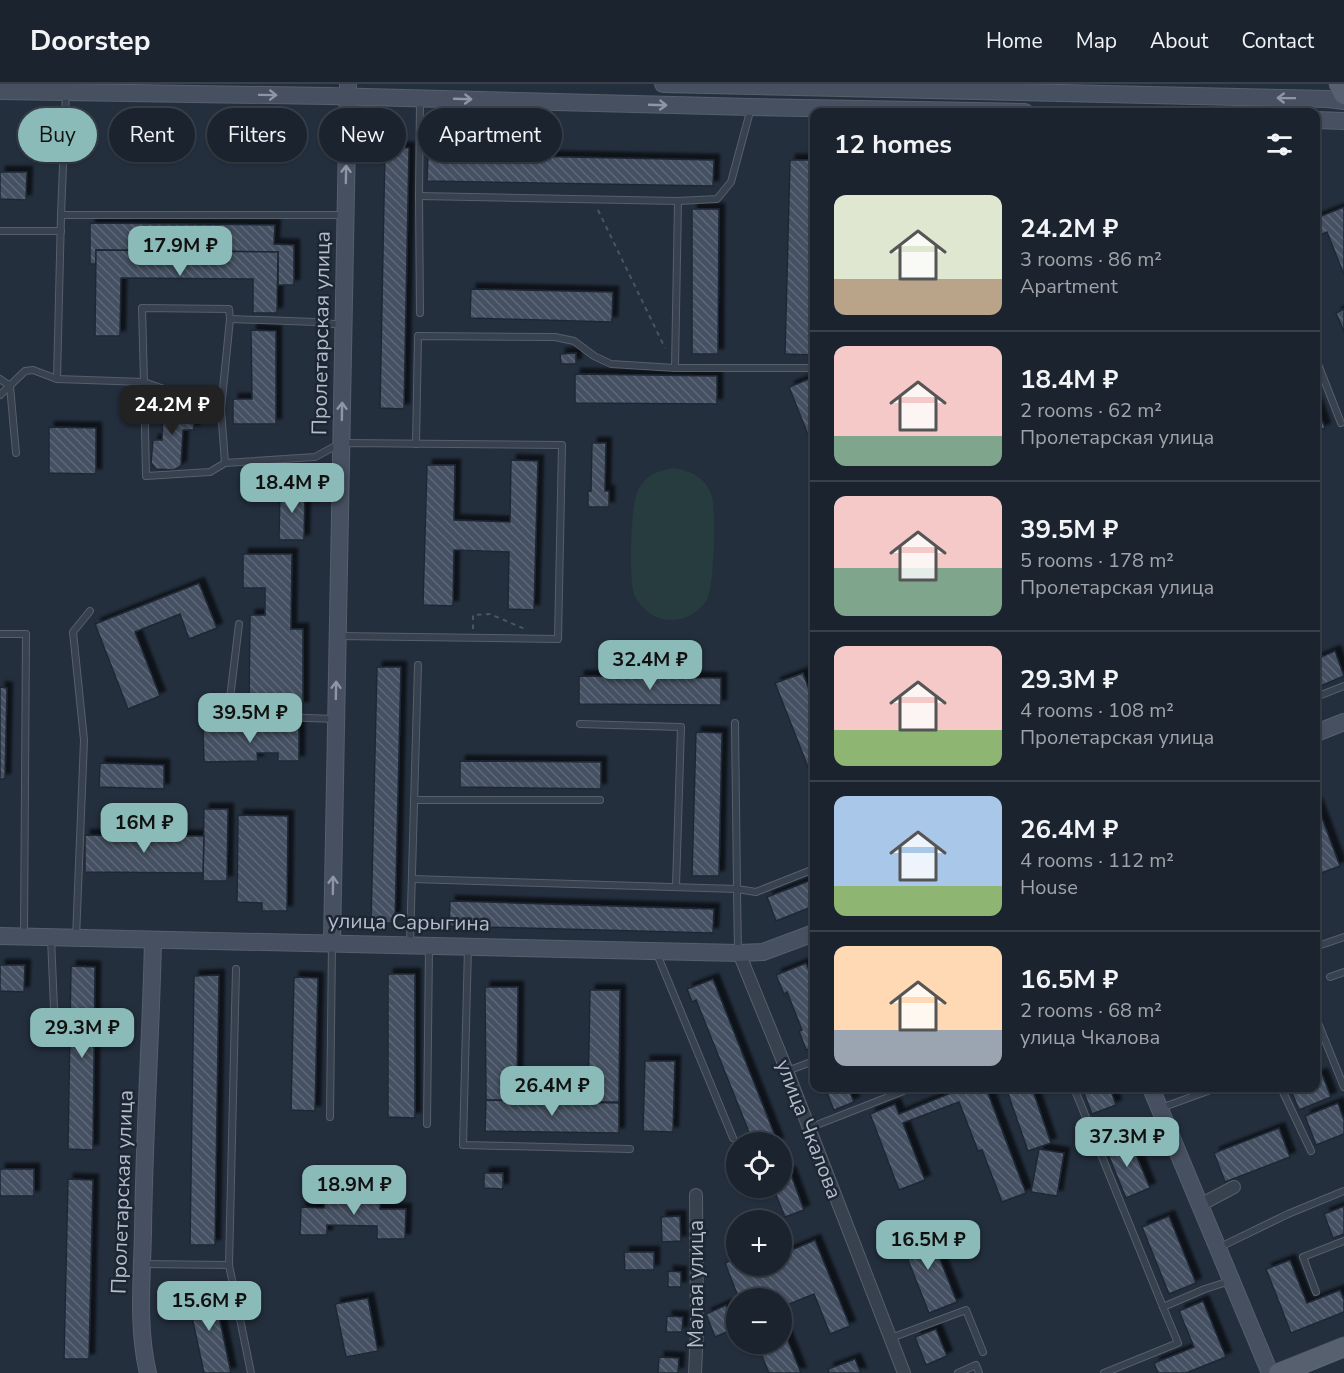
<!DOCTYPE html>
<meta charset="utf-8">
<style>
:root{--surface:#1b232e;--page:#282f3a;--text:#f1f3f6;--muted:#a0a4aa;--line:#39404a;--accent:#8bbbb9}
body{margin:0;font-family:"Nunito Sans",sans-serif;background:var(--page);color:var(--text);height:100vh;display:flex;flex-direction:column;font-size:22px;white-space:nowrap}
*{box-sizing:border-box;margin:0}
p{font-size:20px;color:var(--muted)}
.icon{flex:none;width:33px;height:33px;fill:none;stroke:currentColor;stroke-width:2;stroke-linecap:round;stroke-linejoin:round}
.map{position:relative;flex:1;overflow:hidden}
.side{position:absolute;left:810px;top:24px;width:510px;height:984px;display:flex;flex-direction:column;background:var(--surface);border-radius:12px;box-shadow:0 2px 4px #0004,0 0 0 2px var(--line)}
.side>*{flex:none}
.hud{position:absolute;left:18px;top:24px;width:570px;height:54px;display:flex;gap:12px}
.buttons{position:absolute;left:726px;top:1048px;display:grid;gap:12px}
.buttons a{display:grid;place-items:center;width:66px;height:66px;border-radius:50%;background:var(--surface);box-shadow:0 2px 4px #0004,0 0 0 2px var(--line);font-size:30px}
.price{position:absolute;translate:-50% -51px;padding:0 14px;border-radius:12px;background:var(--accent);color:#111;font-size:20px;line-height:39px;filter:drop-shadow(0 2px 3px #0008)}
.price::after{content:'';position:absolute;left:50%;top:36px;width:18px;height:14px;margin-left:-9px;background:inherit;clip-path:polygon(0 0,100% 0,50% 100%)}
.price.on{background:#222;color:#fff}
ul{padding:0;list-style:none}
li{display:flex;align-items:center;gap:18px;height:150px;padding:0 24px}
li+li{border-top:2px solid var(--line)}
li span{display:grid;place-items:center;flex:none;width:168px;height:120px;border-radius:12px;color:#555}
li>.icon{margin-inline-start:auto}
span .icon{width:72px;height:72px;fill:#fffc;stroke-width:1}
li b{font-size:26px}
h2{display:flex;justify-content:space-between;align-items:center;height:72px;padding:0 24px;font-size:26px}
.pill{padding:0 21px;border-radius:27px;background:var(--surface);box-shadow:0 2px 4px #0004,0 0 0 2px var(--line);font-size:21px;line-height:54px}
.pill.on{background:var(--accent);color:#111}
header{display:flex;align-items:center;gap:36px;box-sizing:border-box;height:84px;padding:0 30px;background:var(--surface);border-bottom:2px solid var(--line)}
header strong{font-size:28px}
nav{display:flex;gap:33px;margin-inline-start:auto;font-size:21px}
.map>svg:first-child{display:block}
.park{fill:#263c3f}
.building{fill:url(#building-back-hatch);stroke:#1f2835;stroke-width:1.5;filter:url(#shadow)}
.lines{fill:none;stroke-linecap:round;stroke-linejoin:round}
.lane-casing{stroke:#565f6c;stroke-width:8}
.street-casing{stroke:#565f6c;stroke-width:14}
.secondary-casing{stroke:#565f6c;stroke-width:18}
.primary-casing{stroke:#414a57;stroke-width:21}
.path{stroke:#44595c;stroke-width:2;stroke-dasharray:4.5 4.5;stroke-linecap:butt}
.lane{stroke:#38414e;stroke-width:6}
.street{stroke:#38414e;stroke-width:12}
.secondary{stroke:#465061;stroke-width:16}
.primary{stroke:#56606e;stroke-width:20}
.tram{stroke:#5a6575;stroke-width:1.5}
.oneway{stroke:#8e96a5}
.labels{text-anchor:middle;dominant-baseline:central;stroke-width:5;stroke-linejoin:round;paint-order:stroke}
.street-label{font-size:21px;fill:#b4bcc9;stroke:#1d2633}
</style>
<header>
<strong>Doorstep</strong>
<nav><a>Home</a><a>Map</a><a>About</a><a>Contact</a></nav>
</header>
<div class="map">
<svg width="1344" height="1289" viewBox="0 0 1344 1289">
<defs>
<pattern id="building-back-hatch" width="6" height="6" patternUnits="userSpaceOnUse" patternTransform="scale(1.5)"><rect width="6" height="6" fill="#455162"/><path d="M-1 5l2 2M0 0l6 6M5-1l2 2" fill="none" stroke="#5d6877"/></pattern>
<filter id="shadow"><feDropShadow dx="5.5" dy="-5.5" stdDeviation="1.5" flood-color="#0009"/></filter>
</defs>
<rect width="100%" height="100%" fill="#242f3e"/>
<path class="park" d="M674,384C685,386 695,389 703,397C707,401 711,408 712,413C716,427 714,500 708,513C702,527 686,536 671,536C655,536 641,525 635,512C628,499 631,427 636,412C637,407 641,400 645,396C653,388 664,386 674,384Z"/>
<g class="building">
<polygon points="385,63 409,64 404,325 380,324"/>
<polygon points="428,70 714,76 713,102 427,97"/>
<polygon points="790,76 814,76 812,271 785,270"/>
<polygon points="0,88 27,88 26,116 0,115"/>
<polygon points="1344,123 1344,191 1327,148 1316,153 1316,134"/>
<polygon points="692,125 719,125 718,270 692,270"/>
<polygon points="90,139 275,141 274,160 294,161 294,201 278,201 278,168 96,166 96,180 90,180"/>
<polygon points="96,166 278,168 277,229 253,229 253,195 121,194 120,252 95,252"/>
<polygon points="471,205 613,208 612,238 470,234"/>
<polygon points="1344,225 1344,248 1336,229"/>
<polygon points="251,246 276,247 276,340 233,340 233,315 252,315"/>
<polygon points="576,269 576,280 561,280 560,270"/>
<polygon points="575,290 717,292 717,320 575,319"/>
<polygon points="814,293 814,366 789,303"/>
<polygon points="171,319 186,319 194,325 194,346 183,346 181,382 174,386 156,385 151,379 153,356 162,356 163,325"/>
<polygon points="1316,319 1325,344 1316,348"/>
<polygon points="49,343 96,344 96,390 49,389"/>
<polygon points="592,359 606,359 605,407 609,407 609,423 588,423 588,407 591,407"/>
<polygon points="511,376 538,377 534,526 508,525 509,468 454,466 453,522 423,521 427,381 455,381 454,436 510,438"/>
<polygon points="280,404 305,405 304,456 279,456"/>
<polygon points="243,470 292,470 291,545 303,545 303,623 249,623 250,531 265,531 265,504 243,504"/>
<polygon points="199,499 217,544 189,555 180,530 135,548 160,612 128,625 95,540"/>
<polygon points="1335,567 1344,592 1316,604 1316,575"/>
<polygon points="377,583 401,583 395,839 371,839"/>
<polygon points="803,589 814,619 814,696 813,696 775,599"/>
<polygon points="579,592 721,594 721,621 579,620"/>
<polygon points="0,603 7,604 5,695 0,695"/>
<polygon points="299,643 299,677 278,677 278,669 257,669 258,677 204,678 203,644"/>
<polygon points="696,648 722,649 719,792 692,792"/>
<polygon points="460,677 601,678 601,705 460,703"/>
<polygon points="100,679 164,681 164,705 99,703"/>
<polygon points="1316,718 1340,782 1316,791"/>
<polygon points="204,725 228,725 227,797 203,797"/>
<polygon points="238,731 288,732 287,827 262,827 262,819 237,818"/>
<polygon points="85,751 204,752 203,789 85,788"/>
<polygon points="814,795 814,822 776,837 767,813"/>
<polygon points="450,817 714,825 713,849 449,842"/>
<polygon points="806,879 813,897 809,899 814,912 814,963 806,966 799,947 802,946 787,908 784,910 776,891"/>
<polygon points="0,881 25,881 24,908 0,907"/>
<polygon points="71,882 95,883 93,1066 68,1065"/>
<polygon points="388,890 415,890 415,1034 388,1033"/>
<polygon points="219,891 215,1161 190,1161 194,892"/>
<polygon points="294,893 318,894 315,1027 291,1026"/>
<polygon points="713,895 778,1059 747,1059 746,1055 751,1053 696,916 692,918 687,905"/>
<polygon points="485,903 518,903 517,1017 486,1016"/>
<polygon points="590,906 620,906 619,1018 588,1018"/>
<polygon points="645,977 675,977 673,1048 643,1047"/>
<polygon points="1322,990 1331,1013 1299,1026 1290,1004 1316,1004 1316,992"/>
<polygon points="825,1004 848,1004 854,1018 834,1026"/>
<polygon points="954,1004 986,1004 1026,1109 1002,1118 982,1066 978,1067 959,1018 903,1039 925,1096 899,1106 870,1030 895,1020 899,1030 956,1007"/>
<polygon points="1006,1004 1032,1004 1051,1059 1028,1067"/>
<polygon points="1082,1004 1110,1004 1116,1021 1092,1030"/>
<polygon points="486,1016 619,1019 619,1049 485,1047"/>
<polygon points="1338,1019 1344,1036 1344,1050 1316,1061 1305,1032"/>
<polygon points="1279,1044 1290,1073 1225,1098 1214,1069"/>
<polygon points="1129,1054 1150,1104 1126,1114 1105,1063"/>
<polygon points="1039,1065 1064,1069 1057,1112 1031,1108"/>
<rect x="0" y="1085" width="34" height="27"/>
<polygon points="790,1088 804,1126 785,1133 773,1104 782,1104 782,1091"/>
<polygon points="484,1089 503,1089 503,1105 484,1104"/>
<polygon points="68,1095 93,1096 89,1275 64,1275"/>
<polygon points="325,1110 381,1111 380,1125 406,1125 405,1155 377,1155 377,1142 327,1141 327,1151 300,1151 301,1123 324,1124"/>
<polygon points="1344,1122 1344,1150 1333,1154 1324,1130"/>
<polygon points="680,1132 681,1157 662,1158 661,1133"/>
<polygon points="1169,1132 1196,1199 1169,1210 1142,1143"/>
<polygon points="928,1145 957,1218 929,1229 900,1156"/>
<polygon points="815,1156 850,1242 830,1250 814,1210 782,1223 782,1215 739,1215 725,1179 736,1174 736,1182 782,1182 782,1170"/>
<polygon points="624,1168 654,1168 654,1186 625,1186"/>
<polygon points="1290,1176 1307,1219 1340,1206 1344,1216 1344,1228 1291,1249 1266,1185"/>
<polygon points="668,1187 681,1188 681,1203 668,1203"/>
<polygon points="213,1204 231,1289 204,1289 187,1210"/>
<polygon points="368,1214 378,1267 346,1273 335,1220"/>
<polygon points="1203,1217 1226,1273 1186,1289 1158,1289 1154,1279 1194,1263 1179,1227"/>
<polygon points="726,1221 736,1244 715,1253 706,1230"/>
<polygon points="667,1232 683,1233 682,1248 666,1248"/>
<polygon points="782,1242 801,1289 769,1289 757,1260 782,1260"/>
<polygon points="936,1245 947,1272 926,1281 915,1253"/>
<polygon points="659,1273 679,1274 678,1289 658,1289"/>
<polygon points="855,1275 861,1289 829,1289 828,1285"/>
</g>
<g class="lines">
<g class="lane-casing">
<g id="lane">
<polyline points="66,8 61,131 57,295 144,298 146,392 210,388 225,379"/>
<polyline points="419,112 678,117 717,115 731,98 751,24"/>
<polyline points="61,131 345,131"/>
<polyline points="0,147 61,147"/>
<polygon points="142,224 229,225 230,235 221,325 144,298"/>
<polyline points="420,229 419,112 420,17"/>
<polyline points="230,235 316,238 343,241"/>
<polyline points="1316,275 1341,339"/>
<polyline points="675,284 678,117"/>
<polyline points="0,295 10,302 16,369"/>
<polyline points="0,311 25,287 33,286 57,295"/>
<polyline points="221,325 225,379 315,373 341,359 562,361 558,555 338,552"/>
<polyline points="416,360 418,252 555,253 574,257 594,272 611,280 675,284 814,284"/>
<polyline points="239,540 228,631 335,635"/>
<polyline points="0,550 26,550 24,851"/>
<polyline points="1316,613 1344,602"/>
<polyline points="735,639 737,805 756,808 814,785"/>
<polyline points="580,640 681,643 676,802"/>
<polyline points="414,716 600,716"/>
<polyline points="412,795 737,805 738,868"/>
<polyline points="51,854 54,924"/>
<polyline points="76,854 84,656 73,548 90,527"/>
<polyline points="410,859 418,581"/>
<polyline points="1318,862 1344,853"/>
<polyline points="468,863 463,1061 630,1065"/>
<polyline points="657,870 733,1054"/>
<polyline points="236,885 229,1181 251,1289"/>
<polyline points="1330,893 1344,888"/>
<polyline points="1316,934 1344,1003"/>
<polyline points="787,987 814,977"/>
<polyline points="1074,1004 1163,1223 1205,1205 1230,1197"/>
<polyline points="1281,1004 1311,1067"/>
<polyline points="1161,1024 1216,1004"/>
<polyline points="330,1033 332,860"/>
<polyline points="427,1040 429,864"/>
<polyline points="809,1044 911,1004"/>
<polyline points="1218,1164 1288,1130 1344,1107"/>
<polyline points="142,1180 229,1181"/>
<polyline points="1316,1208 1303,1173 1344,1157"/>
<polyline points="891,1254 966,1226 983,1268"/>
<polyline points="958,1289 976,1281 979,1289"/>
<polyline points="1104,1289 1178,1259 1163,1223"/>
</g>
</g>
<g class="street-casing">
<g id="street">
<polyline points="739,869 787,987 904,1289"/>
<polyline points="1200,1121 1234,1103"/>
<polyline points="695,1289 697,1246 696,1111"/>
</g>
</g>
<g class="secondary-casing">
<g id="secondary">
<polyline points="663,0 1328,15 1344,17"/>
<polyline points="0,7 328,12 751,23 1025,28"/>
<polyline points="1316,36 1344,37"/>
<polyline points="1316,649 1344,638"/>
<polyline points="0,852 739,869 763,868 814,849"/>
<polyline points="332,859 348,0"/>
<polyline points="1151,1004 1270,1289"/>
<path d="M148,1289C137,1243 142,1195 143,1148C144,1051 151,953 153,856"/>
</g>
</g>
<g class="primary-casing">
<g id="primary">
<polyline points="1339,0 1344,10"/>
<polyline points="1279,1289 1344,1263"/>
</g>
</g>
<g class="path">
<polyline points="598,126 665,264"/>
<polyline points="473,545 473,531 490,530 525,545"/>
</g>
<use href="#lane" class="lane"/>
<use href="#street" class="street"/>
<use href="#secondary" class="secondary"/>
<use href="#primary" class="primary"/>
<polyline class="tram" points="1305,1289 1344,1273"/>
</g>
<defs><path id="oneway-shaft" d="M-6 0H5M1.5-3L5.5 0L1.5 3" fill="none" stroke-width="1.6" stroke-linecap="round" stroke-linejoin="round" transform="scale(1.5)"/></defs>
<g class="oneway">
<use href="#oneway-shaft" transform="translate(268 11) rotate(1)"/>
<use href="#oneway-shaft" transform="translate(1286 14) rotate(-179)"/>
<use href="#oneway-shaft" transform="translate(463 15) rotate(2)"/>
<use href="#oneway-shaft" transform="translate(658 21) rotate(2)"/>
<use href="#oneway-shaft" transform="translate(346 90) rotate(-89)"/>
<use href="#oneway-shaft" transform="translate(342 327) rotate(-89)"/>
<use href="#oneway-shaft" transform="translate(336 606) rotate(-89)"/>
<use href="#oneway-shaft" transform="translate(333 801) rotate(-89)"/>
</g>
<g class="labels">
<g class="street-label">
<text transform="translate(321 249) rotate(-89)">Пролетарская улица</text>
<text transform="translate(409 838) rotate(1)">улица Сарыгина</text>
<text transform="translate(809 1045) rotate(69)">улица Чкалова</text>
<text transform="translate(122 1108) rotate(-88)">Пролетарская улица</text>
<text transform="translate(696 1200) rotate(-90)">Малая улица</text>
</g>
</g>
</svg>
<div class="buttons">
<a><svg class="icon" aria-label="locate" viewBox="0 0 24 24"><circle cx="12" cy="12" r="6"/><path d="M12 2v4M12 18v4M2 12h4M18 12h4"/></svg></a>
<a>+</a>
<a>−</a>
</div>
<b class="price" style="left:180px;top:193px">17.9M ₽</b>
<b class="price on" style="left:172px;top:352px">24.2M ₽</b>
<b class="price" style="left:292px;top:430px">18.4M ₽</b>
<b class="price" style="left:650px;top:607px">32.4M ₽</b>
<b class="price" style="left:250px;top:660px">39.5M ₽</b>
<b class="price" style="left:144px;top:770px">16M ₽</b>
<b class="price" style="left:82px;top:975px">29.3M ₽</b>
<b class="price" style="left:552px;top:1033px">26.4M ₽</b>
<b class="price" style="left:1127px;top:1084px">37.3M ₽</b>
<b class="price" style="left:354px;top:1132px">18.9M ₽</b>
<b class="price" style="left:928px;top:1187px">16.5M ₽</b>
<b class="price" style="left:209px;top:1248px">15.6M ₽</b>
<div class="hud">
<a class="pill on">Buy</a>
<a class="pill">Rent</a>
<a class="pill">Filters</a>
<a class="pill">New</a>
<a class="pill">Apartment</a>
</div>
<section class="side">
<h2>12 homes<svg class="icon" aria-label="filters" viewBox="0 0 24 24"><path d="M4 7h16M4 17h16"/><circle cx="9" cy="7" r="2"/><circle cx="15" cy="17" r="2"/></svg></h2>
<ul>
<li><span style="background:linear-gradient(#dfe7d0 70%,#b9a48a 0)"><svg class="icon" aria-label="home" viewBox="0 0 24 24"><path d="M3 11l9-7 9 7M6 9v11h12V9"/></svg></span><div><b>24.2M ₽</b><p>3 rooms · 86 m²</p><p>Apartment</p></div></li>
<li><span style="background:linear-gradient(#f6c9c9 75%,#7fa58c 0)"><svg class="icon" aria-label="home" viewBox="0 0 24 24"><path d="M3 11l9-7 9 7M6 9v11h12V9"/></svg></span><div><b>18.4M ₽</b><p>2 rooms · 62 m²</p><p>Пролетарская улица</p></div></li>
<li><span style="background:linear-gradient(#f6c9c9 60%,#7fa58c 0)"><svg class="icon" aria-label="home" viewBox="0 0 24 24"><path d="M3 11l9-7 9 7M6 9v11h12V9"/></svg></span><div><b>39.5M ₽</b><p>5 rooms · 178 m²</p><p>Пролетарская улица</p></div></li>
<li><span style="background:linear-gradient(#f6c9c9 70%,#8fb573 0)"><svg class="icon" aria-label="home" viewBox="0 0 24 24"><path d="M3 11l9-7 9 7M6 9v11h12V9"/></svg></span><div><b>29.3M ₽</b><p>4 rooms · 108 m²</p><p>Пролетарская улица</p></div></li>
<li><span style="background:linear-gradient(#a9c7e8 75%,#8fb573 0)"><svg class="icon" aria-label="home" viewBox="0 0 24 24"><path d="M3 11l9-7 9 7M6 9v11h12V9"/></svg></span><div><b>26.4M ₽</b><p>4 rooms · 112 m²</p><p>House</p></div></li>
<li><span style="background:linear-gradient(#ffd9b3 70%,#9aa5b1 0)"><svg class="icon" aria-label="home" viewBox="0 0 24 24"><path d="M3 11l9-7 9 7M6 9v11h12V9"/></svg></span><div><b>16.5M ₽</b><p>2 rooms · 68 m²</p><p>улица Чкалова</p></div></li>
</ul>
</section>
</div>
